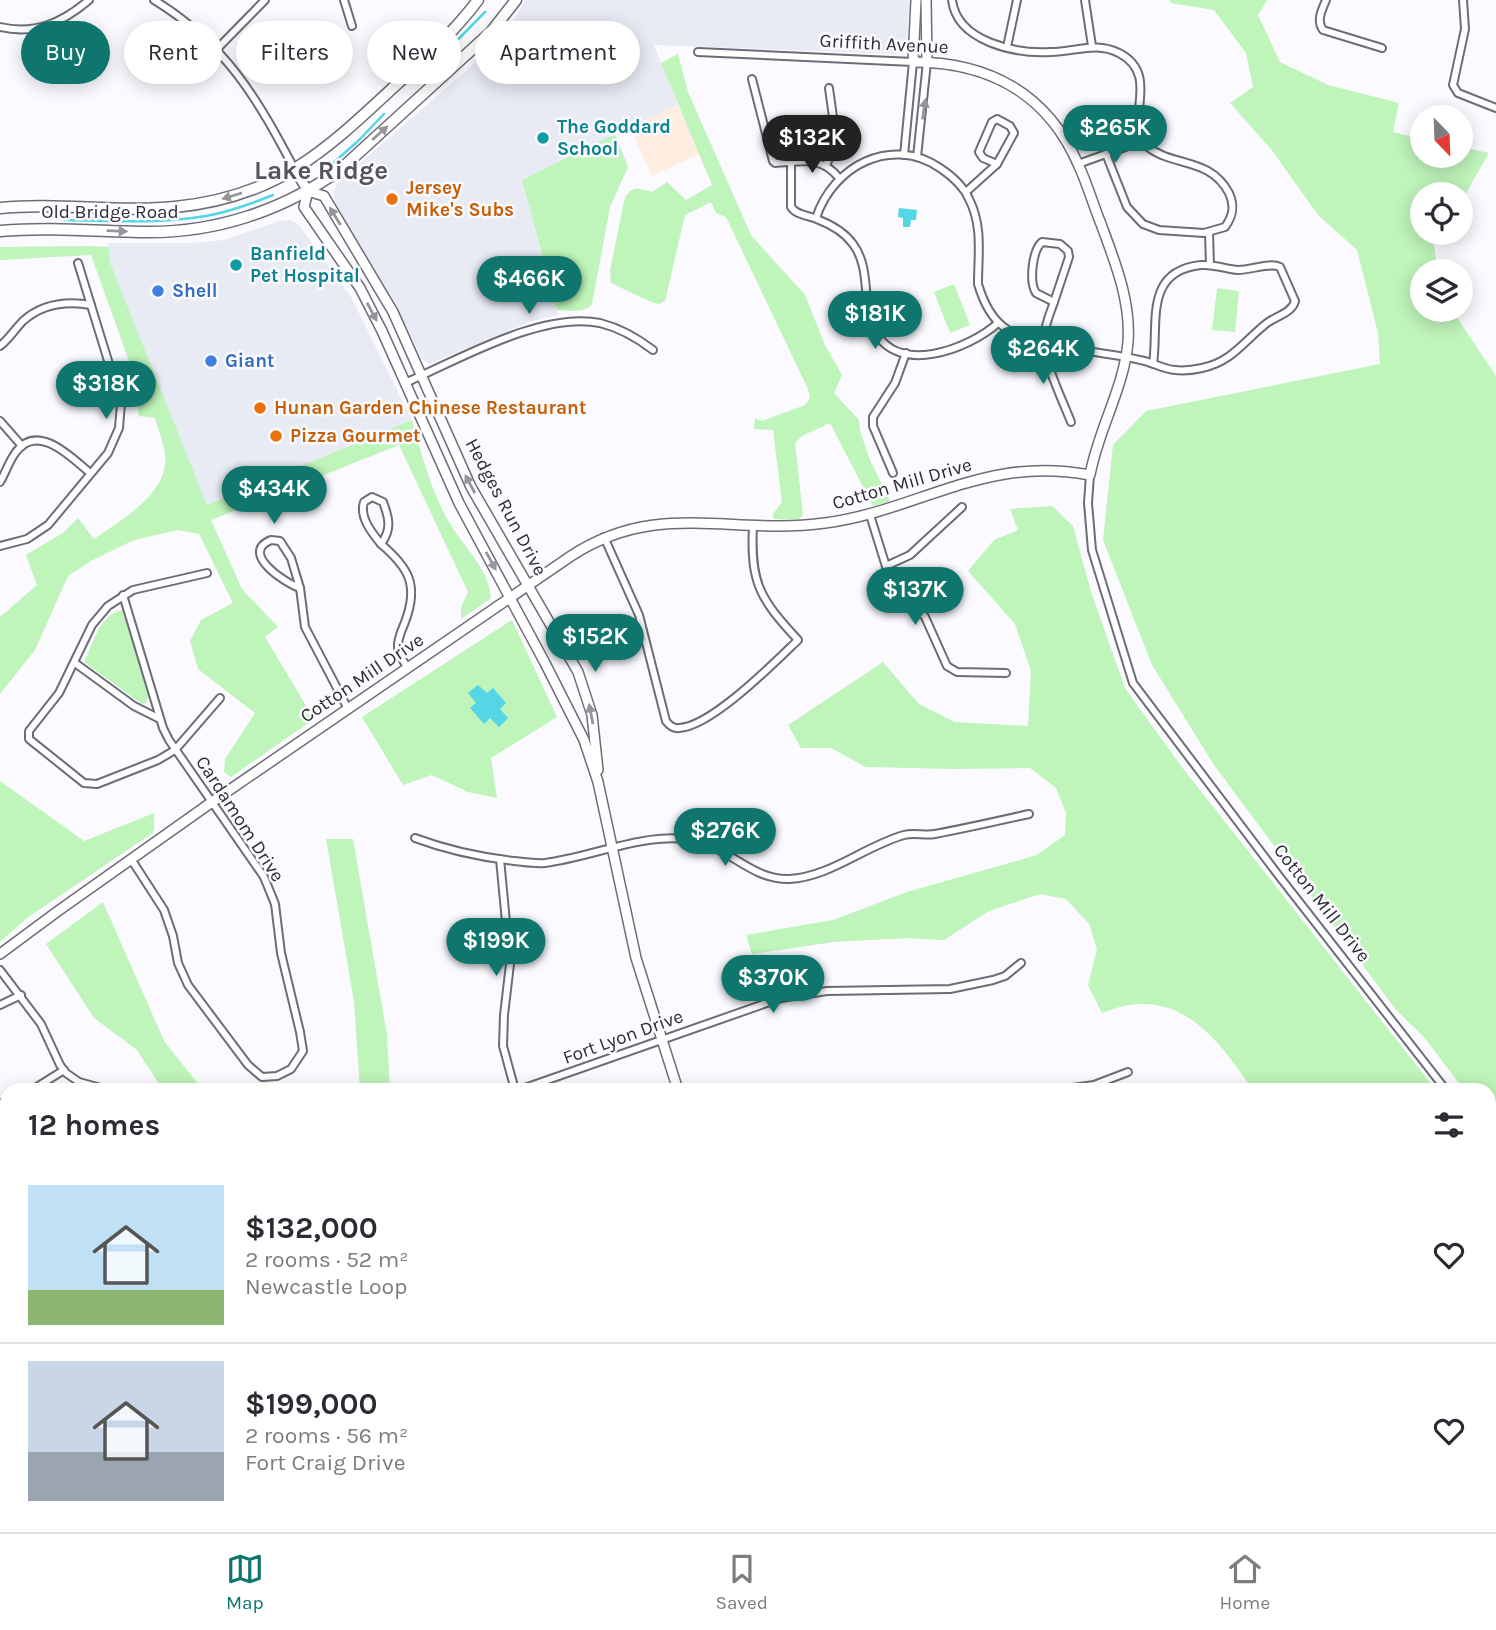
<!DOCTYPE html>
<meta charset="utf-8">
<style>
:root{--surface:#fff;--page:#f2f2f3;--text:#2b2b33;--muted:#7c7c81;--line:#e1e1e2;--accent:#0f766e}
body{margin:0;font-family:Karla,sans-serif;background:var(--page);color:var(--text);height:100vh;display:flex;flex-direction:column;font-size:26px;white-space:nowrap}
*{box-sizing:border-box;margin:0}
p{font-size:23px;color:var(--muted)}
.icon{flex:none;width:38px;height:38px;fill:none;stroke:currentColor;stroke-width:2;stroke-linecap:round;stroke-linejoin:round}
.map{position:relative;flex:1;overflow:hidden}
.side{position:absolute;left:0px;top:1083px;width:1496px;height:450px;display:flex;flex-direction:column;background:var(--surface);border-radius:21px 21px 0 0;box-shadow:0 4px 18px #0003}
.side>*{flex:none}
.top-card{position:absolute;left:21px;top:21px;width:700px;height:63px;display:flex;gap:14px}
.needle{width:46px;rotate:157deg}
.tools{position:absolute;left:1410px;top:105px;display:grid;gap:14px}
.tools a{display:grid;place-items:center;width:63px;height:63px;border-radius:50%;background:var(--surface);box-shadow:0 4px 18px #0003;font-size:35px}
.price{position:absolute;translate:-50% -60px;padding:0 16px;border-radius:24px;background:var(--accent);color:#fff;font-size:23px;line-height:46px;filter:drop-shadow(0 2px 4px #0008)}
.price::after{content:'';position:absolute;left:50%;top:42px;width:21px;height:16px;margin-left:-10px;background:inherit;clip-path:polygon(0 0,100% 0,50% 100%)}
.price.active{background:#222;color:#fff}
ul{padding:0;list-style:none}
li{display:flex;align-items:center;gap:21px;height:175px;padding:0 28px}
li+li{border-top:2px solid var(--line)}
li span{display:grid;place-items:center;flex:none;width:196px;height:140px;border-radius:0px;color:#555}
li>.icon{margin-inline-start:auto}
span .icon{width:84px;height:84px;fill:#fffc;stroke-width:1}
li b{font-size:30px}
h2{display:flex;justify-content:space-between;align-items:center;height:84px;padding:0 28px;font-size:30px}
.tag{padding:0 24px;border-radius:32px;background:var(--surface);box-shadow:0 4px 18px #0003;font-size:24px;line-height:63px}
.tag.active{background:var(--accent);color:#fff}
.tabs{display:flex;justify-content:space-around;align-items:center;height:98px;border-top:2px solid var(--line);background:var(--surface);font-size:19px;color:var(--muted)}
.tabs a{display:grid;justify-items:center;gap:4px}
.tabs .active{color:var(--accent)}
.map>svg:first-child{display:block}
.built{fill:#e8eaf4}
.industrial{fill:#feede1}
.education{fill:#fdecec}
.green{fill:#bff4ba}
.water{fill:#54d6e4}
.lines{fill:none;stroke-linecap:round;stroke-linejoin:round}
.stream{stroke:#54d6e4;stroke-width:2.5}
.street-casing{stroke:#6c6d76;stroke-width:10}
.secondary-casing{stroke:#6c6d76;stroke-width:12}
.primary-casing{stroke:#6c6d76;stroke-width:13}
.street{stroke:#fff;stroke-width:6}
.secondary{stroke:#fff;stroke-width:9}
.primary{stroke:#fff;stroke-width:10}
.oneway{fill:#969698}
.culture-dot{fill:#0f9aa8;stroke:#fafaff;stroke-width:2.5}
.food-dot{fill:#e8710a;stroke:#fafaff;stroke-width:2.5}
.shop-dot{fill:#3f7fe0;stroke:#fafaff;stroke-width:2.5}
.labels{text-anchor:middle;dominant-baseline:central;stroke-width:5;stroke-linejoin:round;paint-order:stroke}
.street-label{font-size:19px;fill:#2e2e32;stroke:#fafaff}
.culture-label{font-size:19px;font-weight:bold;fill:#0d838f;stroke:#fafaff;text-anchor:start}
.food-label{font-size:19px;font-weight:bold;fill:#c56008;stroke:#fafaff;text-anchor:start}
.shop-label{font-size:19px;font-weight:bold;fill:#366cbe;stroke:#fafaff;text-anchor:start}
.district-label{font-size:26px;font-weight:bold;fill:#53545c;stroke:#fafaff}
</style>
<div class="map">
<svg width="1496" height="1532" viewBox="0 0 1496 1532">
<rect width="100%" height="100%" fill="#fafaff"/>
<g class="built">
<polygon points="525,0 909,0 907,45 896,54 654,45 678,105 522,180 558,315 529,322 429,364 422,359 394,302 340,212 334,199 334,192 337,183 467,70 513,22"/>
<polygon points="291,220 299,225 351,297 412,420 207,506 109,260 108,243 191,243 224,240 279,221"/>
</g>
<polygon class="industrial" points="678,105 701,153 652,176 630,127"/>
<polygon class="education" points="728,1526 1037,1526 1046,1532 731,1532"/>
<g class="green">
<polygon points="1169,0 1267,0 1258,15 1280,62 1328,85 1399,103 1393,132 1423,139 1423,156 1461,156 1461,147 1489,153 1461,202 1461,194 1423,194 1423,233 1432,233 1438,271 1423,271 1423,310 1452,310 1496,376 1496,1196 1489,1192 1489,1090 1464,1090 1424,1037 1396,1010 1214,765 1152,665 1103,540 1113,445 1146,411 1380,364 1378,333 1357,250 1318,215 1271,149 1230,103 1253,87 1246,53 1214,10 1171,3"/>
<path d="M678,54L688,92L751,235L805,295L825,345L842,375L834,393L859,420L860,431L870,460L890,501L873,506L830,423L802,436L795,443L803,515L799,519H774L772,515L782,502L773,430L754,429L755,418L762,421L805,405L810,398L808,389L726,217L716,213L711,202L685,215L665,301L659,304L651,302L611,283L610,270L625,197C634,185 639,189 652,192L667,182L686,200L712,185L661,63Z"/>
<path d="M615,134L628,167L610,207L592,304C584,314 568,310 557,310L522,180Z"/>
<path d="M86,246L109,247V260L207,505L412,420C422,456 432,495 452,527C467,550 489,570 491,598L461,619V607L468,592L399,445L211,520L242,589L278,627L265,637L314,719L231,777L224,772L225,759L255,713L198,669L190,641L201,620L233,603L199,534L178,530L134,540L91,561L68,576L35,650L0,694V617L37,585L26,555L63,533L78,518L94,539C121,520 169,494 165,455C164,443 158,430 155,418L139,416L129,361L91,255L0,260V247Z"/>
<polygon points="954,284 970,325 950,333 934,292"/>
<polygon points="1217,288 1239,291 1235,332 1212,330"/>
<path d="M1052,506L1073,526L1091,592L1125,688L1181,766L1436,1090H1253C1223,1047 1189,996 1129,1005C1120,1006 1111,1010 1102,1013L1088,985L1097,949L1089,924L1066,899L1040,894L989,911L944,940L908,938L834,942L752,954L746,935L833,920L907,892L1037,855L1065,835L1066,813L1056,788L1030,768L953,769L866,767L831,748H801L788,725L883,662L919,704L955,722L1028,726L1031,671L1015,624L968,571L994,540L1018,530L1010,509Z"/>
<path d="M122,610L149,696L146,703L142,704L84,662C93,644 100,614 122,610Z"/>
<polygon points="512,620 557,717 491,758 497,798 468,792 432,775 403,785 362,717"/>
<polygon points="0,781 84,841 154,813 154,832 27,918 0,942"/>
<polygon points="326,839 353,839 387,1035 390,1090 360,1090 354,1001"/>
<polygon points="103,902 164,1041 203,1090 163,1090 137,1050 94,1018 46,944"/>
<polygon points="474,1526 530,1526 532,1532 475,1532"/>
</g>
<g class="water">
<polygon points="899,208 917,210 916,220 911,220 910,227 903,227 903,218 898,217"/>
<polygon points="478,685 487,693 493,688 506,703 500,709 508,718 499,727 490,718 484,724 470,708 476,703 468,693"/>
<polygon points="1489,1235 1496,1241 1496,1286 1489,1275"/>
<polygon points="1496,1390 1496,1525 1487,1532 1267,1532 1269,1526 1489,1526 1489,1399"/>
</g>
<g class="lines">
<g class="stream">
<polyline points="428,70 485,12"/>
<polyline points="330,166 358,141 384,114"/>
<path d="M64,220C111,221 159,224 206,216C229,212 251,204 273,195"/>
</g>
<g class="street-casing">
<g id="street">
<path d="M154,0C226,44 257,98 295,170"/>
<polyline points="344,0 352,26"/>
<path d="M952,0C957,42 1016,54 1051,52C1075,52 1096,41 1119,53C1164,76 1120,127 1148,147C1173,167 1210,157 1229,193C1235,206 1233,216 1225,227L1204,233L1159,230L1143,224L1127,207L1106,154"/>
<polyline points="1085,0 1092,46"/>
<path d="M1326,0C1322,10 1316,20 1323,30L1382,48"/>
<polyline points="1463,0 1465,29 1453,85 1458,93 1496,108"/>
<path d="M0,27C35,35 62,23 89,0"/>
<polyline points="1007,47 1017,0"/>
<polyline points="217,49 265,0"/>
<polyline points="698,52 913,62 904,155"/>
<path d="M752,79L773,161L775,163C801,162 821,155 839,178"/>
<polygon points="997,119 1010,126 1014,133 997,164 983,158 979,152 992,122"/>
<polyline points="917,157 927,62"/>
<path d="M791,162V207C797,216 809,215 819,220C832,225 845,233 853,244C871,268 862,301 873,327C895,378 969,349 998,323"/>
<polyline points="1078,164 1142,141"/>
<path d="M826,165C840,141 832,114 829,88"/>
<polyline points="966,192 997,164"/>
<path d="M816,218C833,166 891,135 940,168C952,176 963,185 969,199C983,226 978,255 978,284C983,301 991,318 1005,328C1032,348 1104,351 1140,360C1152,362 1163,369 1175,370C1184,371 1193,370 1202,368C1232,362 1245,340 1267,323C1276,316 1292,313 1295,301L1280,267C1270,262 1251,270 1238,270C1226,269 1214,264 1201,265C1143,271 1159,324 1153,364"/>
<polyline points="1209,232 1210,265"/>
<path d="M1042,242L1060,244L1068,251L1069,257L1054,302L1036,293C1029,282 1032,251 1042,242Z"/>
<path d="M1054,302C1050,313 1044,327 1044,339C1044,363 1062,399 1071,422"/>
<path d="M0,346C9,339 15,329 23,321C42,304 67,301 91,305"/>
<path d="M405,383C458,360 542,311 600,323C620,328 636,337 653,350"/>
<polyline points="0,421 22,446"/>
<polyline points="893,473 873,426 873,417 895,383 906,353"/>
<polyline points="1090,475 1088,503 1092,550 1133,683 1279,876 1446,1090"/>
<path d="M0,482C6,472 9,461 16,452C38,422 72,458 90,473"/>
<path d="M372,497L383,502C389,518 392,529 381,544C372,533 359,517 364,502Z"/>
<polyline points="870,515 889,576 925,617 947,666 957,672 1006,673"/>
<path d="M604,537L639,615L666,721C669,725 673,729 679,728C711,727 775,662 798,640C760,599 750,583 753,526"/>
<path d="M271,540L280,541L291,558L300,588C285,583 239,553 271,540Z"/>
<path d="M381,544C409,568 419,585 405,622C402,630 397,639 398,648C399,656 404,662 408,668"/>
<polyline points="0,546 27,539 48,525 108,453 119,428 121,403 78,263"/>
<polyline points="886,566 910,555 962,507"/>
<polyline points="207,573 133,590 108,606 92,625 59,693 29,731 29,739 84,783 97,784 158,760 175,750 220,698"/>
<polyline points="300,588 305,627 348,709"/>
<polyline points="123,595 163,728 169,740 264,877 275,904 281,953 300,1032 303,1051 291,1069 277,1076 262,1077 248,1065 188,985 178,963 173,936 164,910 131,859"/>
<polyline points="75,663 134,706 160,719"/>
<path d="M415,838C447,850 480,857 514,861C524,862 535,864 545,863C592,857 639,834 687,839C726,843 749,880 789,879C830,877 865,846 904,835C914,832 925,836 935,834C967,828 998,821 1029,814"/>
<polyline points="500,859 510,964 504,1015 503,1046 515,1090"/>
<polyline points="0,970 41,1024 60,1065 66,1073 79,1082 108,1090"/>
<polyline points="0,1005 21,995"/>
<polyline points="32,1090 64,1070"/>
<polyline points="519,1090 781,998 827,991 950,989 993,980 1005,976 1021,963"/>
<polyline points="1058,1090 1094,1085 1128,1072"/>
<polyline points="0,1104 7,1101"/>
<polyline points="0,1245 7,1246"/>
<polyline points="0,1345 7,1352"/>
<polyline points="0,1379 7,1387"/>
<polyline points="106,1526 110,1532"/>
<polyline points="134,1526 138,1532"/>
<polyline points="275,1526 277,1532"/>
<polyline points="389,1526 399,1532"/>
<polyline points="586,1526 587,1532"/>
<polyline points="62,1532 71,1526"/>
</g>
</g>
<g class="secondary-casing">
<g id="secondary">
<polyline points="926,0 927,62"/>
<polyline points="295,170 308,191 324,196 393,312 471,487 578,672 592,715 598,770"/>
<polyline points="308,191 304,207 360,288 382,331 459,503 545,663 584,740 598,782 636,958 678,1090"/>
<path d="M0,954L58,911L212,802L571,556C658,499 732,536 825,523C888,515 944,484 1005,474C1034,469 1062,470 1090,475C1098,430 1124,388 1128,342C1131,301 1115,262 1101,224C1093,204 1087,183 1078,164C1047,93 988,62 913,62L916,0"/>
<polyline points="705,1526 707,1532"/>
</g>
</g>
<g class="primary-casing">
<g id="primary">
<path d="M0,208C58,202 117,213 175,207C278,197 325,151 397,84C425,58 455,31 478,0"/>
<path d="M0,231C47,227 94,231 140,232C213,234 284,211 342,168L491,32L516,0"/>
</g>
</g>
<use href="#street" class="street"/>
<use href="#secondary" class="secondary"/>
<use href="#primary" class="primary"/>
</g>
<defs><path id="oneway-solid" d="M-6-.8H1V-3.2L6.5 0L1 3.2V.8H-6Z" transform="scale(1.75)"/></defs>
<g class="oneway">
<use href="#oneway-solid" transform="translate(924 109) rotate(-82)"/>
<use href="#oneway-solid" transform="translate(380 133) rotate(-42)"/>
<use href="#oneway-solid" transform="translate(232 196) rotate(163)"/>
<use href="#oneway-solid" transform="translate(335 216) rotate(-122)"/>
<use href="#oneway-solid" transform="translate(117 231) rotate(2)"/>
<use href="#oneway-solid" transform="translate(372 312) rotate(62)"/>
<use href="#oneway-solid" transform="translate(470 484) rotate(-118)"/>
<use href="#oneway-solid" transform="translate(491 561) rotate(61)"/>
<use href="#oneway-solid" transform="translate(591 714) rotate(-101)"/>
</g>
<g class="culture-dot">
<circle cx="543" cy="138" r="7"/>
<circle cx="236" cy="265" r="7"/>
</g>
<g class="food-dot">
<circle cx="392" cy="199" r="7"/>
<circle cx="260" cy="408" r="7"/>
<circle cx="276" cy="436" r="7"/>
</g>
<g class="shop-dot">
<circle cx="158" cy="291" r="7"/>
<circle cx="211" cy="361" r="7"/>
</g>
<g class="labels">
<g class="street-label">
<text transform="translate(884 44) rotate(3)">Griffith Avenue</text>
<text x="110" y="212">Old Bridge Road</text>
<text transform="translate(902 484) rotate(-16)">Cotton Mill Drive</text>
<text transform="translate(506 507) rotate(62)">Hedges Run Drive</text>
<text transform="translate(362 678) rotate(-34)">Cotton Mill Drive</text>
<text transform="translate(240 819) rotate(57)">Cardamom Drive</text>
<text transform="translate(1322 903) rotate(52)">Cotton Mill Drive</text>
<text transform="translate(623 1037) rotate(-20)">Fort Lyon Drive</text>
</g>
<g class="culture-label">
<text x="557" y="127">The Goddard<tspan x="557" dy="22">School</tspan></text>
<text x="250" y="254">Banfield<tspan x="250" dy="22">Pet Hospital</tspan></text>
</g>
<g class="food-label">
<text x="406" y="188">Jersey<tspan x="406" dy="22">Mike's Subs</tspan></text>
<text x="274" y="408">Hunan Garden Chinese Restaurant</text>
<text x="290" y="436">Pizza Gourmet</text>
</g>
<g class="shop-label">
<text x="172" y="291">Shell</text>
<text x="225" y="361">Giant</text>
</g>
<g class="district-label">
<text x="321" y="170">Lake Ridge</text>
</g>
</g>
</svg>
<div class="tools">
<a><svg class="needle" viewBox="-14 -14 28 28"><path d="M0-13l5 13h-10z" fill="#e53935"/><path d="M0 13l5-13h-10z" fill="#7c7c81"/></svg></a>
<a><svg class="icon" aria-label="locate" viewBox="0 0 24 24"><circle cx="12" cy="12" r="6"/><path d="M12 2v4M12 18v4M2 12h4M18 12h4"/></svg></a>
<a><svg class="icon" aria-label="layers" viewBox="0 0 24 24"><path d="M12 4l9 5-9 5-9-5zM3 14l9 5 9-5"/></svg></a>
</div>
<b class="price" style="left:1115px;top:165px">$265K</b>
<b class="price active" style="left:812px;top:175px">$132K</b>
<b class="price" style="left:529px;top:316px">$466K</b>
<b class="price" style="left:875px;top:351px">$181K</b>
<b class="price" style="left:1043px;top:386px">$264K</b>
<b class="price" style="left:106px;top:421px">$318K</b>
<b class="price" style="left:274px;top:526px">$434K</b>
<b class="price" style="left:915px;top:627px">$137K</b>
<b class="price" style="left:595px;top:674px">$152K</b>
<b class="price" style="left:725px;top:868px">$276K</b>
<b class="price" style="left:496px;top:978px">$199K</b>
<b class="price" style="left:773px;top:1015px">$370K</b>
<div class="top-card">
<a class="tag active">Buy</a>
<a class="tag">Rent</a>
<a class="tag">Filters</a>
<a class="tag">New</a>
<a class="tag">Apartment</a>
</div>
<section class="side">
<h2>12 homes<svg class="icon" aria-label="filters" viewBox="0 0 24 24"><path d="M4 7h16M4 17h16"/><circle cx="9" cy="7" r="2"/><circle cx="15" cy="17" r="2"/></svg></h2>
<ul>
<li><span style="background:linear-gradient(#bfe0f5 75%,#8fb573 0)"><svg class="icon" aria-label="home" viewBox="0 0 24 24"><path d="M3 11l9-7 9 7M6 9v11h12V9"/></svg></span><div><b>$132,000</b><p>2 rooms · 52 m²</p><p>Newcastle Loop</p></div><svg class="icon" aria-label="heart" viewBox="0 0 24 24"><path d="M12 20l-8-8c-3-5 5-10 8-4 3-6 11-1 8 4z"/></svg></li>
<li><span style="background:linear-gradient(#c9d6e8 65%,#9aa5b1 0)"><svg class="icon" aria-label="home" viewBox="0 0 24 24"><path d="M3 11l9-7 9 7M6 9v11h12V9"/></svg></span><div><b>$199,000</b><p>2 rooms · 56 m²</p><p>Fort Craig Drive</p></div><svg class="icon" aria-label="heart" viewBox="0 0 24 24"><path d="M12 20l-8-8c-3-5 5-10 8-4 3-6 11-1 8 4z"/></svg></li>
</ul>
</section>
</div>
<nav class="tabs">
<a class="active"><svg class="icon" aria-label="map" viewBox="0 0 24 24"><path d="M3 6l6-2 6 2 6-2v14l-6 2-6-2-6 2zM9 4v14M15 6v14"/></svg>Map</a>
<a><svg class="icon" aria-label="saved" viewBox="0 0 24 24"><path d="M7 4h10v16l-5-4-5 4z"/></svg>Saved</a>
<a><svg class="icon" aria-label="home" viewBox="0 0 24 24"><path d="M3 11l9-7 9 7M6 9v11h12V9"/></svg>Home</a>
</nav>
